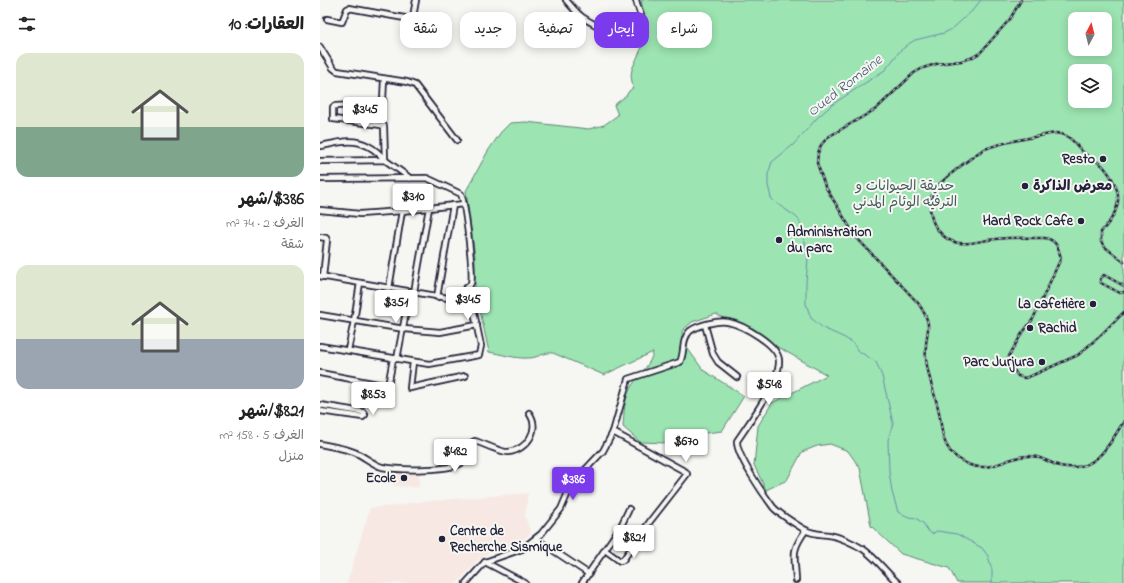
<!DOCTYPE html>
<html lang="ar">
<meta charset="utf-8">
<style>
:root{--surface:#fff;--page:#f2f2f2;--text:#222;--muted:#767676;--accent:#7c3aed}
body{margin:0;font-family:"Indie Flower","Playpen Sans Arabic",sans-serif;background:var(--page);color:var(--text);direction:rtl;height:100vh;display:flex;flex-direction:column;font-size:15px;white-space:nowrap}
*{box-sizing:border-box;margin:0}
p{font-size:13px;color:var(--muted)}
.icon{flex:none;width:22px;height:22px;fill:none;stroke:currentColor;stroke-width:2;stroke-linecap:round;stroke-linejoin:round}
.map{position:relative;flex:1;overflow:hidden;direction:ltr}
.panel{display:flex;flex-direction:column;background:var(--surface);width:320px}
.panel>*{flex:none}
.hud{position:absolute;left:12px;top:12px;width:380px;height:36px;direction:rtl;display:flex;gap:8px}
.needle{width:26px;rotate:7deg}
.tools{position:absolute;left:748px;top:12px;display:grid;gap:8px}
.tools a{display:grid;place-items:center;width:44px;height:44px;border-radius:8px;background:var(--surface);box-shadow:0 2px 10px #0003;font-size:20px}
.price{position:absolute;translate:-50% -34px;padding:0 9px;border-radius:4px;background:#fff;color:#222;font-size:13px;line-height:26px;filter:drop-shadow(0 1px 2px #0008)}
.price::after{content:'';position:absolute;left:50%;top:24px;width:12px;height:9px;margin-left:-6px;background:inherit;clip-path:polygon(0 0,100% 0,50% 100%)}
.price.current{background:var(--accent);color:#fff}
ul{padding:0;list-style:none}
li{display:grid;align-content:center;gap:8px;height:212px;padding:0 16px}
li span{display:grid;place-items:center;height:124px;border-radius:12px;color:#555}
li>.icon{margin-inline-start:auto}
span .icon{width:72px;height:72px;fill:#fffc;stroke-width:1}
li b{font-size:17px}
h2{display:flex;justify-content:space-between;align-items:center;height:48px;padding:0 16px;font-size:17px}
.tag{padding:0 14px;border-radius:12px;background:var(--surface);box-shadow:0 2px 10px #0003;font-size:14px;line-height:36px}
.tag.current{background:var(--accent);color:#fff}
main{display:flex;flex:1;min-height:0}
.map>svg:first-child{display:block}
.built{fill:#f7e8e3}
.green{fill:#9ce4b1;stroke:#5f8376;fill-rule:evenodd}
.lines{fill:none;stroke-linecap:round;stroke-linejoin:round}
.stream{stroke:#6b8bae;stroke-width:1}
.minor-casing{stroke:#22223b;stroke-width:8}
.minor{stroke:#f6f6f2;stroke-width:4.5}
.rail-casing{stroke:#22223b;stroke-width:2.5}
.rail{stroke:#f6f6f2;stroke-width:1;stroke-dasharray:3;stroke-linecap:butt}
.poi-dot{fill:#22223b;stroke:#f6f6f2;stroke-width:1.5}
.labels{text-anchor:middle;dominant-baseline:central;stroke-width:4;stroke-linejoin:round;paint-order:stroke}
.poi-label{font-size:14px;font-weight:bold;fill:#22223b;stroke:#f6f6f2;text-anchor:end}
.park-label{font-size:14px;fill:#475c5e;stroke:#f6f6f2}
.water-label{font-size:15px;font-style:italic;fill:#475774;stroke:#f6f6f2}
</style>
<main>
<div class="map">
<svg width="804" height="583" viewBox="0 0 804 583">
<rect width="100%" height="100%" fill="#f6f6f2"/>
<filter id="ink" filterUnits="userSpaceOnUse"><feTurbulence type="fractalNoise" baseFrequency=".025" numOctaves="2"/><feDisplacementMap in="SourceGraphic" scale="8" xChannelSelector="R" yChannelSelector="G"/><feConvolveMatrix kernelMatrix="1 2 1 2 8 2 1 2 1" color-interpolation-filters="sRGB"/></filter>
<g filter="url(#ink)">
<g class="built">
<polygon points="69,465 100,467 99,487 73,486 73,482 68,481 70,471 69,471"/>
<polygon points="208,493 205,517 211,533 198,545 169,553 158,560 137,583 27,583 50,508 85,505 87,503"/>
</g>
<path class="green" d="M321,0H804V583H637L629,568L581,554L551,526L540,468L528,451L510,444L497,446L482,452L467,480L446,490L434,465L438,426L452,403L507,375L465,351L396,314L372,322L362,331L363,342L383,370L424,396L402,431L361,436L348,443L320,442L303,427C304,412 304,397 313,384C320,374 331,364 333,352L284,375L233,353C223,352 218,358 209,358C196,359 181,354 169,352L155,288V257L146,191L168,151L181,132L190,123L206,122L269,129L284,125L298,115L294,105L306,96L309,91L313,88L311,76L312,69L327,36V28ZM755,19H785V49H755ZM755,71H785V101H755Z"/>
<g class="lines">
<polyline class="stream" points="661,0 652,11 632,29 624,33 595,40 590,43 580,51 565,70 513,104 498,117 473,145 452,162 448,174 448,185 451,198 456,203 475,216 479,220 482,228 488,258 486,283 486,304 491,318 503,328 525,338 534,344 537,350 556,362 562,376 573,423 568,440 569,471 572,492 578,512 589,517 596,518 604,524 606,529 612,534 617,531 637,534 662,548 668,556 672,570 672,583"/>
<g class="minor-casing">
<g id="minor">
<path d="M246,0C251,6 255,11 261,16C266,20 302,40 307,40C314,41 320,39 322,33C326,23 318,10 316,0"/>
<polyline points="7,19 22,22 27,9 29,8 90,19 93,17 96,0"/>
<polyline points="0,47 13,68 17,71 87,82 95,85 137,140"/>
<polyline points="64,79 63,100 60,104 15,106 13,107 13,119 61,125 64,126 65,160"/>
<path d="M0,146C7,145 14,143 22,142C40,139 54,147 65,160"/>
<polyline points="0,161 65,160 90,178"/>
<path d="M0,179L107,178L141,194C145,203 154,274 151,283C148,290 135,296 128,298L0,276"/>
<polyline points="0,210 40,214 82,211 144,204"/>
<polyline points="0,237 6,238 7,240 3,277"/>
<polyline points="69,288 82,211"/>
<polyline points="94,292 109,208"/>
<polyline points="117,297 133,205"/>
<polyline points="0,315 84,329 120,332 157,325"/>
<polyline points="385,325 393,354 398,362 417,377"/>
<polyline points="0,346 109,364 159,355 161,346 150,293 146,288"/>
<polyline points="28,350 34,321 40,283"/>
<polyline points="77,359 90,291"/>
<polyline points="93,362 90,388 145,376"/>
<polyline points="0,373 68,386 73,359"/>
<polyline points="0,405 43,412 45,415 43,417 0,411"/>
<path d="M0,444C11,446 23,448 34,452C44,456 52,464 62,467C76,470 134,472 144,461C150,455 143,446 155,441C162,443 183,453 188,452C207,450 221,429 209,413"/>
<polyline points="216,539 269,574"/>
<polyline points="285,550 300,561 303,560 331,520 367,474 366,472 293,432"/>
<polyline points="165,562 205,583"/>
<path d="M476,580C475,555 470,552 486,530"/>
<path d="M146,583L165,562L202,549L221,534L241,509L253,481L265,470L283,451L293,432L308,379L360,362C365,353 361,339 370,331C378,325 399,320 408,322C423,325 459,345 459,361C460,381 429,423 417,441C416,455 444,495 453,507C460,515 476,524 485,530C492,534 501,534 509,535C520,537 533,543 543,549C556,558 566,572 578,583"/>
<polyline points="262,583 301,526 309,509"/>
</g>
</g>
<use href="#minor" class="minor"/>
<g class="rail-casing">
<g id="rail">
<path d="M701,0L690,19L660,53L651,58L641,61L616,64L603,68L594,73L556,109L508,137L501,145L498,153L497,163L505,186L535,236L598,303C617,330 603,331 606,358C607,374 614,391 618,408C622,422 620,438 630,451C635,457 643,462 650,465C674,474 693,451 717,457C725,459 732,464 740,466C776,474 788,446 804,421"/>
<path d="M804,262L785,247L781,242V232C803,208 804,191 783,166C778,162 771,158 765,154C754,144 752,135 736,133C715,137 684,141 665,149C656,153 621,181 615,189C610,196 609,207 611,215C613,226 622,238 634,242C647,246 662,240 676,239C692,237 709,238 725,238C737,240 738,248 741,258L713,319L701,335L689,356V363L698,376L705,378L713,375L758,355L782,334L804,312"/>
<polyline points="804,286 784,275 780,279 781,283 800,293 804,292"/>
</g>
</g>
<use href="#rail" class="rail"/>
</g>
</g>
<g class="poi-dot">
<circle cx="783" cy="159" r="4"/>
<circle cx="705" cy="186" r="4"/>
<circle cx="761" cy="221" r="4"/>
<circle cx="459" cy="240" r="4"/>
<circle cx="773" cy="304" r="4"/>
<circle cx="710" cy="328" r="4"/>
<circle cx="722" cy="362" r="4"/>
<circle cx="84" cy="478" r="4"/>
<circle cx="122" cy="539" r="4"/>
</g>
<g class="labels">
<g class="poi-label">
<text x="775" y="159">Resto</text>
<text x="713" y="186" text-anchor="start">معرض الذاكرة</text>
<text x="753" y="221">Hard Rock Cafe</text>
<text x="467" y="232" text-anchor="start">Administration<tspan x="467" dy="16">du parc</tspan></text>
<text x="765" y="304">La cafetière</text>
<text x="718" y="328" text-anchor="start">Rachid</text>
<text x="714" y="362">Parc Jurjura</text>
<text x="76" y="478">Ecole</text>
<text x="130" y="531" text-anchor="start">Centre de<tspan x="130" dy="16">Recherche Sismique</tspan></text>
</g>
<g class="park-label">
<text x="585" y="186">حديقة الحيوانات و<tspan x="585" dy="16">الترفيه الوئام المدني</tspan></text>
</g>
<g class="water-label">
<text transform="translate(525 86) rotate(-38)">Oued Romaine</text>
</g>
</g>
</svg>
<div class="tools">
<a><svg class="needle" viewBox="-14 -14 28 28"><path d="M0-13l5 13h-10z" fill="#e53935"/><path d="M0 13l5-13h-10z" fill="#767676"/></svg></a>
<a><svg class="icon" aria-label="layers" viewBox="0 0 24 24"><path d="M12 4l9 5-9 5-9-5zM3 14l9 5 9-5"/></svg></a>
</div>
<b class="price" style="left:45px;top:131px">$345</b>
<b class="price" style="left:93px;top:218px">$310</b>
<b class="price" style="left:148px;top:321px">$345</b>
<b class="price" style="left:76px;top:324px">$351</b>
<b class="price" style="left:449px;top:406px">$548</b>
<b class="price" style="left:53px;top:416px">$853</b>
<b class="price" style="left:366px;top:463px">$670</b>
<b class="price" style="left:135px;top:473px">$482</b>
<b class="price current" style="left:253px;top:501px">$386</b>
<b class="price" style="left:314px;top:559px">$821</b>
<div class="hud">
<a class="tag">شراء</a>
<a class="tag current">إيجار</a>
<a class="tag">تصفية</a>
<a class="tag">جديد</a>
<a class="tag">شقة</a>
</div>
</div>
<section class="panel">
<h2>العقارات: 10<svg class="icon" aria-label="filters" viewBox="0 0 24 24"><path d="M4 7h16M4 17h16"/><circle cx="9" cy="7" r="2"/><circle cx="15" cy="17" r="2"/></svg></h2>
<ul>
<li><span style="background:linear-gradient(#dfe7d0 60%,#7fa58c 0)"><svg class="icon" aria-label="home" viewBox="0 0 24 24"><path d="M3 11l9-7 9 7M6 9v11h12V9"/></svg></span><div><b>$386/شهر</b><p>الغرف: 2 · 74 m²</p><p>شقة</p></div></li>
<li><span style="background:linear-gradient(#dfe7d0 60%,#9aa5b1 0)"><svg class="icon" aria-label="home" viewBox="0 0 24 24"><path d="M3 11l9-7 9 7M6 9v11h12V9"/></svg></span><div><b>$821/شهر</b><p>الغرف: 5 · 158 m²</p><p>منزل</p></div></li>
</ul>
</section>
</main>
